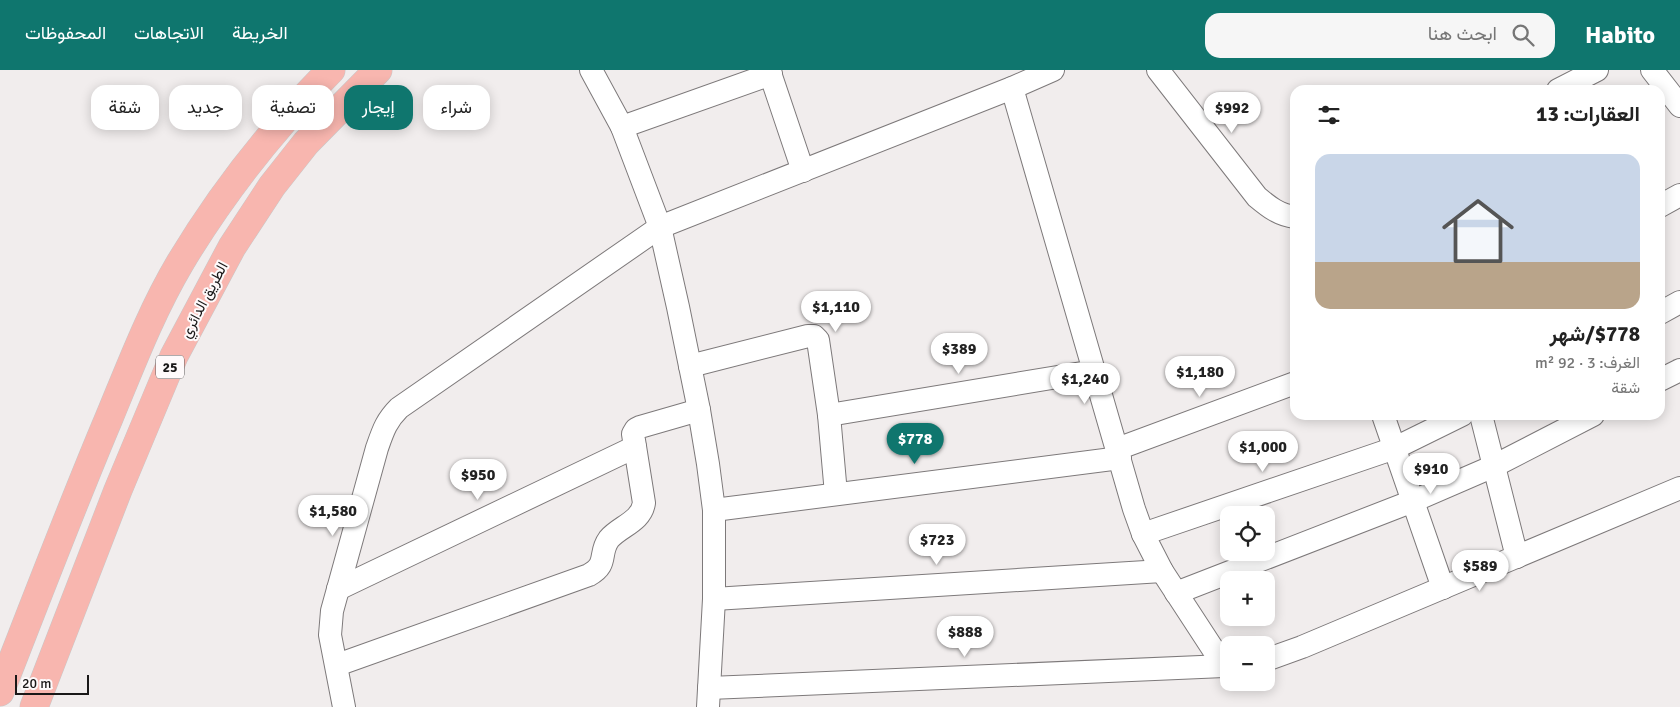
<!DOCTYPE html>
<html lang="ar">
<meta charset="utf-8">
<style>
:root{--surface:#fff;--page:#f6f6f6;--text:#222;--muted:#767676;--line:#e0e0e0;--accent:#0f766e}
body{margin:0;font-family:Signika,Vazirmatn,sans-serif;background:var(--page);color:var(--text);direction:rtl;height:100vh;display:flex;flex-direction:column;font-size:19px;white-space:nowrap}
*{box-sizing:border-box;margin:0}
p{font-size:16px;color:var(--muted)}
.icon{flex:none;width:28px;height:28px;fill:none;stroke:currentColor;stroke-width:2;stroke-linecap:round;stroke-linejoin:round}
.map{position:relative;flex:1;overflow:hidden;direction:ltr}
.panel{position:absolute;left:1290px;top:15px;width:375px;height:335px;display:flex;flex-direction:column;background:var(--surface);border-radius:15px;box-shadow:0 2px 12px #0003;direction:rtl}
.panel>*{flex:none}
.hud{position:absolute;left:15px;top:15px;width:475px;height:45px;direction:rtl;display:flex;gap:10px}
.buttons{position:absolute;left:1220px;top:436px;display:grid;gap:10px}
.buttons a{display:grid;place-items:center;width:55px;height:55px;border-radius:10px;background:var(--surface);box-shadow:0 2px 12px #0003;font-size:25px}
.scale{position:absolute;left:15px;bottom:12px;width:74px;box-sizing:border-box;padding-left:5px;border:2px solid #1a1818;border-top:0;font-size:14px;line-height:18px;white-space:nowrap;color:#1a1818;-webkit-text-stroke:4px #fefafb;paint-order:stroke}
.price{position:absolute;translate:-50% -42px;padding:0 11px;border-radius:18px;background:#fff;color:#222;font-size:16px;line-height:32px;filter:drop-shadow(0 1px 2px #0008)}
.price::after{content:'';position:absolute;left:50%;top:30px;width:15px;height:11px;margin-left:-8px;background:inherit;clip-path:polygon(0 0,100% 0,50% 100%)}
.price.active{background:var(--accent);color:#fff}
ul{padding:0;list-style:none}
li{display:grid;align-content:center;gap:10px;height:265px;padding:0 25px}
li+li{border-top:1px solid var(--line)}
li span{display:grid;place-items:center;height:155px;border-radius:15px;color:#555}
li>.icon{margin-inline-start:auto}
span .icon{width:90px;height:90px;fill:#fffc;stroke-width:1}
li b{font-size:21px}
h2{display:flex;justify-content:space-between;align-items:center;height:60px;padding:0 25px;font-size:21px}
.pill{padding:0 18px;border-radius:15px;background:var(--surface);box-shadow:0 2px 12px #0003;font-size:18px;line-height:45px}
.pill.active{background:var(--accent);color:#fff}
header{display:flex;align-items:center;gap:30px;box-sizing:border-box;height:70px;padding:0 25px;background:var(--accent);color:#fff}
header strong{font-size:24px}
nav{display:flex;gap:28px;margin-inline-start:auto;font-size:18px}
.search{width:350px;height:45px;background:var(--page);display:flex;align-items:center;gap:12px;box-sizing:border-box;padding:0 18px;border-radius:15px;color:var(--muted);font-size:19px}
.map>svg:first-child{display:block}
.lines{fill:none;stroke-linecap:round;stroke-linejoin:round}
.minor-casing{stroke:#7d797a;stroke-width:24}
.trunk-casing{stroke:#c8c8c8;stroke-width:29}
.minor{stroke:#fff;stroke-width:22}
.trunk{stroke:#f8b6af;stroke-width:28}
.labels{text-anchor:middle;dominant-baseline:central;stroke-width:4;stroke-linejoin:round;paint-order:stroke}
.shield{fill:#fefafb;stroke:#5e5c5c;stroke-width:1}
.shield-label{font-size:14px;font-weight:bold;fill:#1a1818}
.street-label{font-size:15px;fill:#1a1818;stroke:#fefafb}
</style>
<header>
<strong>Habito</strong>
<div class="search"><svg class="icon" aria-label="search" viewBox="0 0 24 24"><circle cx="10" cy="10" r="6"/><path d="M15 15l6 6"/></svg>ابحث هنا</div>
<nav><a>الخريطة</a><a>الاتجاهات</a><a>المحفوظات</a></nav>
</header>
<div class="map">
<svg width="1680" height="637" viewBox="0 0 1680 637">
<rect width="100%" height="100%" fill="#f1eded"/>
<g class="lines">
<g class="minor-casing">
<g id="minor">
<polyline points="591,0 622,57 660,157 678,237 699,340 708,394 714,440 714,529 708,637"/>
<polyline points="769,0 803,101"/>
<path d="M1158,0L1257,127C1269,137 1279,145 1295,147"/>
<polyline points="1652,0 1680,36"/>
<polyline points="1012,18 1134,439 1143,464 1162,501 1224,596 1229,596"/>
<polyline points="1558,20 1597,0"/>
<polyline points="622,57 771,4"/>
<polyline points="1660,136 1680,125"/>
<polyline points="1660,243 1680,232"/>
<polyline points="690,296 808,266 814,266 818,270 829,345 836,424"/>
<polyline points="1660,310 1680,300"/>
<polyline points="829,345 1094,301"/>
<polyline points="1383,345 1443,518"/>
<polyline points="1481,345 1517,487"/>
<polyline points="1117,379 1295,313"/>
<polyline points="714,440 1120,388"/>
<polyline points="1143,464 1395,378 1462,345"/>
<polyline points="338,519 635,377"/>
<polyline points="1176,523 1413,431 1494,396 1593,345"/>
<polyline points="714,529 1162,501"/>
<polyline points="1266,590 1302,577 1680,418"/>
<path d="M337,595L589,505C609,494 598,484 609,469C620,456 641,452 644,433L633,364L636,359L640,357L699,340"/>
<polyline points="709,618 1224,596"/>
<path d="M344,637L330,565L332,541L377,378C383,361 386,351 399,338L660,157L1012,18L1053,0"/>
</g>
</g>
<g class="trunk-casing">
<g id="trunk">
<path d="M0,622C36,530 71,438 109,348C131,295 151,242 180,193C222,123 273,58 331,0"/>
<polyline points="34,637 118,420 174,286 232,177 272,116 306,73 378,0"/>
</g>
</g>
<use href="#minor" class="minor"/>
<use href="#trunk" class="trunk"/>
</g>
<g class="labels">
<rect class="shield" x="156" y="285.5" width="28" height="23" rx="4"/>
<g class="shield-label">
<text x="170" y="297">25</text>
</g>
<g class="street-label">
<text transform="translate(204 230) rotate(-62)">الطريق الدائري</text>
</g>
</g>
</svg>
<div class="buttons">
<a><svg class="icon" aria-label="locate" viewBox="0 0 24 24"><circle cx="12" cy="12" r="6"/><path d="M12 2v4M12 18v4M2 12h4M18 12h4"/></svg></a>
<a>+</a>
<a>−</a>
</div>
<div class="scale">20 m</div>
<b class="price" style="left:1232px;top:64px">$992</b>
<b class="price" style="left:836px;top:263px">$1,110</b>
<b class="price" style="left:959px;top:305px">$389</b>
<b class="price" style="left:1200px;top:328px">$1,180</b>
<b class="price" style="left:1085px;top:335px">$1,240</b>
<b class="price active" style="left:915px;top:395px">$778</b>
<b class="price" style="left:1263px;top:403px">$1,000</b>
<b class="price" style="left:1431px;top:425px">$910</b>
<b class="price" style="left:478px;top:431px">$950</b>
<b class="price" style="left:333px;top:467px">$1,580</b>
<b class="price" style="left:937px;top:496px">$723</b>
<b class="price" style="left:1480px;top:522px">$589</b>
<b class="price" style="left:965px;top:588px">$888</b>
<div class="hud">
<a class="pill">شراء</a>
<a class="pill active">إيجار</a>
<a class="pill">تصفية</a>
<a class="pill">جديد</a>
<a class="pill">شقة</a>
</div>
<section class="panel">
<h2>العقارات: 13<svg class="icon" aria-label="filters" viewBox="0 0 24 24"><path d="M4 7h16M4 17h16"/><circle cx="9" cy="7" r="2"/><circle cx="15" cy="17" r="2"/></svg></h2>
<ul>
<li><span style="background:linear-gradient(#c9d6e8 70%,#b9a48a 0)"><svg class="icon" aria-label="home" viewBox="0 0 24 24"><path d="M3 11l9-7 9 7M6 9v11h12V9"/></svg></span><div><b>$778/شهر</b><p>الغرف: 3 · 92 m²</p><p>شقة</p></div></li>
</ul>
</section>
</div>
